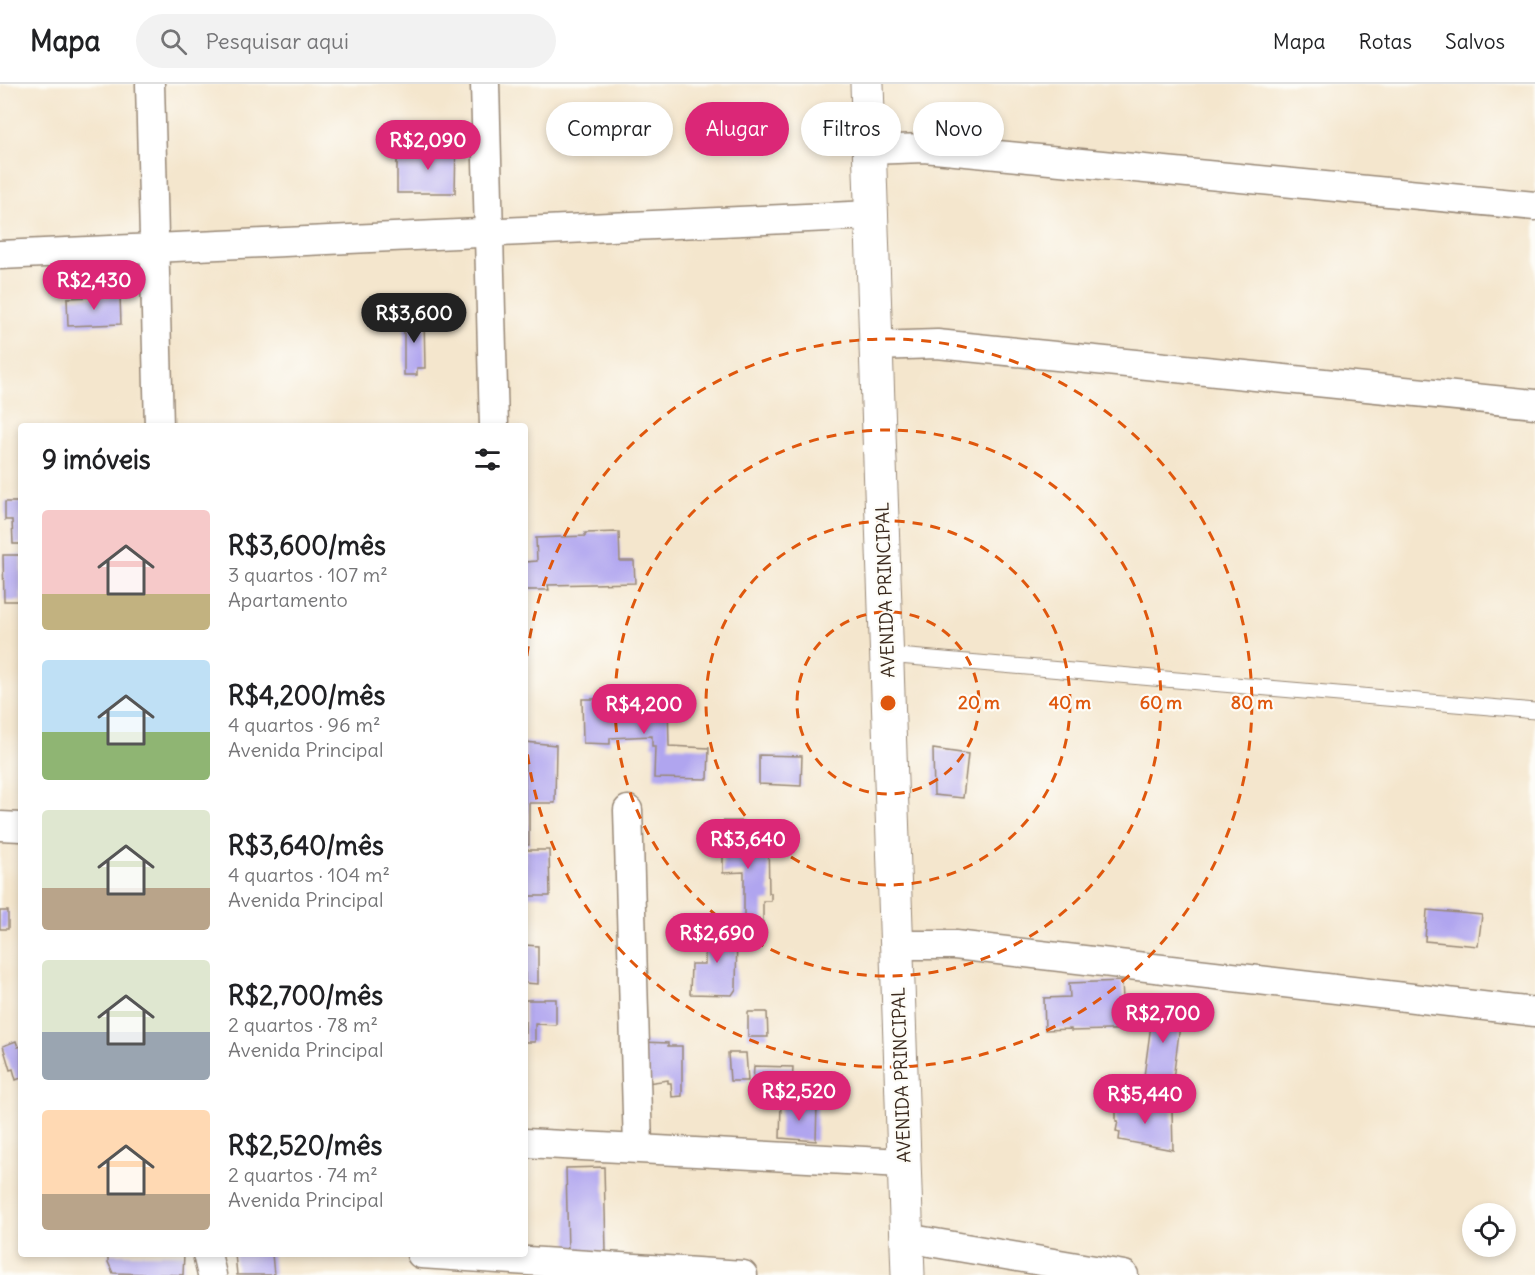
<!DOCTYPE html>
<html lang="pt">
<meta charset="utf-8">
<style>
:root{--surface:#fff;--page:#f2f2f2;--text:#202124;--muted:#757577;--line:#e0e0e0;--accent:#db2777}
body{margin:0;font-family:Delius,sans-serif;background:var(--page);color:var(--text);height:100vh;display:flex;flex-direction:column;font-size:22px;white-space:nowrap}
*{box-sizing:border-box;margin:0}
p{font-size:20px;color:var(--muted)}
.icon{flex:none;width:33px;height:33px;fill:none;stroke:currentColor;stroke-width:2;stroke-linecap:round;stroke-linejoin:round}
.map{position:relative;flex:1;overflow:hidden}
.panel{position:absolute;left:18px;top:339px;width:510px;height:834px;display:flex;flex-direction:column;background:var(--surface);border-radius:6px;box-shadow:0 3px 9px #0003}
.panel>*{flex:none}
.banner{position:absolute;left:546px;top:18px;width:570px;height:54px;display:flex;gap:12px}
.fabs{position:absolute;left:1462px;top:1119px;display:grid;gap:12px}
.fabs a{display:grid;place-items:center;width:54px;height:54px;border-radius:50%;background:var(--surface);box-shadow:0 3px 9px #0003;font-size:30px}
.price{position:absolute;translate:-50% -51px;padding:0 14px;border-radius:21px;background:var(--accent);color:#fff;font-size:20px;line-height:39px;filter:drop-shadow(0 2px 3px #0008)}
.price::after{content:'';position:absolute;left:50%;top:36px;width:18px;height:14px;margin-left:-9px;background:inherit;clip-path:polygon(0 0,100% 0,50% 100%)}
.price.on{background:#222;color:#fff}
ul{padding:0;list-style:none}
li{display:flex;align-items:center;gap:18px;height:150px;padding:0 24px}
li span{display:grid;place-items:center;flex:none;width:168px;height:120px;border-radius:6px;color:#555}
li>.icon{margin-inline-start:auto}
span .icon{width:72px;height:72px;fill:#fffc;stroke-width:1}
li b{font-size:26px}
h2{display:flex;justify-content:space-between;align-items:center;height:72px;padding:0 24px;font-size:26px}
.tag{padding:0 21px;border-radius:27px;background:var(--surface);box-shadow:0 3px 9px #0003;font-size:21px;line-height:54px}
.tag.on{background:var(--accent);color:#fff}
header{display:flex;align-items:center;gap:36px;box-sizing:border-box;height:84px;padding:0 30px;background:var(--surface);border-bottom:2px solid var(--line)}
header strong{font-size:28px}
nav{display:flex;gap:33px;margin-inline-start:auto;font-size:21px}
.search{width:420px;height:54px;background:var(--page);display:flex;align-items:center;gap:15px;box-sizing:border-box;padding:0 21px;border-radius:33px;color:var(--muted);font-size:22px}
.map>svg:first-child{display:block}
.building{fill:#b0a5ef}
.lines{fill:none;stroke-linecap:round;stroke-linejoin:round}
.service-casing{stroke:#988876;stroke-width:17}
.minor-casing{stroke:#988876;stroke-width:31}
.tertiary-casing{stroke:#988876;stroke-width:35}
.service{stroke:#fff;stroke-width:15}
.minor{stroke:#fff;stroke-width:28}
.tertiary{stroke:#fff;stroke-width:33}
.ring{fill:none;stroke:#df570d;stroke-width:3;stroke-dasharray:10 8}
.labels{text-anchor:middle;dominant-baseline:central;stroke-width:4.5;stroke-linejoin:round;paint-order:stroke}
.street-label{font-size:18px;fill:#3b2a1e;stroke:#fdfcf7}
.centre{fill:#df570d;stroke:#fdfcf7;stroke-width:3}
.ring-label{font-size:18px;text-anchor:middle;font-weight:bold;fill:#df570d;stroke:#fdfcf7;stroke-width:4.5;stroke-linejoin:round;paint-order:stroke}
</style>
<header>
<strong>Mapa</strong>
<div class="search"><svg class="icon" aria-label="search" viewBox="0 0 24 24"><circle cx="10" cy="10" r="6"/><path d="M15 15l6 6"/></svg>Pesquisar aqui</div>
<nav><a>Mapa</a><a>Rotas</a><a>Salvos</a></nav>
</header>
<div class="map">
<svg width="1535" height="1191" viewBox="0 0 1535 1191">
<rect width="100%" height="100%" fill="#fdfcf7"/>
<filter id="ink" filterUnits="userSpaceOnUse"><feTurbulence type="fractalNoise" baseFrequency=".0167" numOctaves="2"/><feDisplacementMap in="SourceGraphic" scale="12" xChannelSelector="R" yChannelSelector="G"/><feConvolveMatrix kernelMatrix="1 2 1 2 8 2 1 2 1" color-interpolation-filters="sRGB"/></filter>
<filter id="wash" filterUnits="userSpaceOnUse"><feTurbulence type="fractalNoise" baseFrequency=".008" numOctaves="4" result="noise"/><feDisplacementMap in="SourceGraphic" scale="24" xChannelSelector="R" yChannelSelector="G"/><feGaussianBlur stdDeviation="1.35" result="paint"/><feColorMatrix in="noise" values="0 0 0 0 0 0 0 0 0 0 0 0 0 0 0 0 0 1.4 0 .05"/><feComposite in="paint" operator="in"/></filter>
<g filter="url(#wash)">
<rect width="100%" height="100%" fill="#f4e6cd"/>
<g id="blocks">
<g class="building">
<polygon points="456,59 455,109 397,109 397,71 435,70 435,60"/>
<polygon points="120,212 121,240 68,242 67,214"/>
<polygon points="404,231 424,231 425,284 417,284 417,291 404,291"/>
<polygon points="5,418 21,418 21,460 13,460 12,436 5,436"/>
<polygon points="619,448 620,477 634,477 635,499 548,501 549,506 525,506 525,478 537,477 536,454 585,452 585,449"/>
<polygon points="3,471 21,471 21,517 4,517"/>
<polygon points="582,615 608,615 608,620 668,618 669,662 709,664 708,695 654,694 655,662 652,662 652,652 610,654 610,660 583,659"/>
<polygon points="525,658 556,661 555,719 529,719 529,761 525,761"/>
<polygon points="933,665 968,670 963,714 934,711"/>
<polygon points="759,671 802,672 801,702 759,700"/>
<polygon points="723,737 743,737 744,752 768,752 769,809 771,809 771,817 763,817 763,848 744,848 744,788 723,789"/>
<polygon points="525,766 549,766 550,812 525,812"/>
<polygon points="1427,826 1482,831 1478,862 1425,857"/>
<rect x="0" y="827" width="8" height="18"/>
<polygon points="705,843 737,844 736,905 732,911 690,910 691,880 705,880"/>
<polygon points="525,861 538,862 538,900 525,899"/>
<polygon points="1122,897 1124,934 1147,935 1146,945 1071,947 1071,945 1045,946 1044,914 1070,913 1069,899"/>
<polygon points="544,915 556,915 556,941 535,940 535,958 525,958 525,916 544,916"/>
<polygon points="1167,924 1182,926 1173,995 1144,992 1153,926 1167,927"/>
<polygon points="748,928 767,928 768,953 748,953"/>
<polygon points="16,957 18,963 21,962 21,994 16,996 13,985 10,986 3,962"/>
<polygon points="642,958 668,959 668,962 682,962 682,1012 672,1013 671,999 668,999 668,996 647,999"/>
<polygon points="728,969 746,969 748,997 730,997"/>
<polygon points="754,982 793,983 792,1002 753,1001"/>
<polygon points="1116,1017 1172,1026 1173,1066 1119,1056 1120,1048 1116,1047 1118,1037 1116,1037"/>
<polygon points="781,1020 817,1020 816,1057 780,1054"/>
<polygon points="604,1083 606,1168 568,1168 566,1084"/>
<polygon points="108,1170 184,1170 183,1191 113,1189 108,1178"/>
<polygon points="235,1170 272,1170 274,1191 237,1191"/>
</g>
</g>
</g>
<g filter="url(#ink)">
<use href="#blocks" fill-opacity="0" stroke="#988876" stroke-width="1.5"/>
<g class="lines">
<g class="service-casing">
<polyline id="service" points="887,571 1535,627"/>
</g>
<g class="minor-casing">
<g id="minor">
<polyline points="150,0 159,342"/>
<polyline points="485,0 494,342"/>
<polyline points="869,66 924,64 1535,122"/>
<polyline points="0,171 872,131"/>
<polyline points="875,262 937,260 1535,320"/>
<polyline points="628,726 638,1063"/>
<polyline points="0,742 21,743"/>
<polyline points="897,861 955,861 1535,928"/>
<polyline points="525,1059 903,1079"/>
<polyline points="906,1154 1124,1191"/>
<polyline points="207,1170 212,1191"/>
<polyline points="421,1170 743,1191"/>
</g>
</g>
<g class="tertiary-casing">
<polyline id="tertiary" points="867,0 908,1191"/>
</g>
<use href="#service" class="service"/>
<use href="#minor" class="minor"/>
<use href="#tertiary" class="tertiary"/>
</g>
</g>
<g class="ring">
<circle cx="888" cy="619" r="91"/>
<circle cx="888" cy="619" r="182"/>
<circle cx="888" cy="619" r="273"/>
<path d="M525 590A364 364 0 1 1 525 648"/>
</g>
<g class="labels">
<g class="street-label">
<text transform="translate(885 506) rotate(-92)">AVENIDA PRINCIPAL</text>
<text transform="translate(901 991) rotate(-92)">AVENIDA PRINCIPAL</text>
</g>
</g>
<circle cx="888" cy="619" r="9" class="centre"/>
<g class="ring-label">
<text x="979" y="625">20 m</text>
<text x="1070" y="625">40 m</text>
<text x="1161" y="625">60 m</text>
<text x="1252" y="625">80 m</text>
</g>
</svg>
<div class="fabs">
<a><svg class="icon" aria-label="locate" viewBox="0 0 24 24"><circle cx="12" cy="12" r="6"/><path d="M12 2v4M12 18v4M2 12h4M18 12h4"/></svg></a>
</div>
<b class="price" style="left:428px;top:87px">R$2,090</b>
<b class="price" style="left:94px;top:227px">R$2,430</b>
<b class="price on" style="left:414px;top:260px">R$3,600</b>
<b class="price" style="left:644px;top:651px">R$4,200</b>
<b class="price" style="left:748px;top:786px">R$3,640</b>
<b class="price" style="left:717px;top:880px">R$2,690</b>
<b class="price" style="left:1163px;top:960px">R$2,700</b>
<b class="price" style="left:799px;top:1038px">R$2,520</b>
<b class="price" style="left:1145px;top:1041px">R$5,440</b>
<div class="banner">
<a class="tag">Comprar</a>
<a class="tag on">Alugar</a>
<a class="tag">Filtros</a>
<a class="tag">Novo</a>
</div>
<section class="panel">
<h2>9 imóveis<svg class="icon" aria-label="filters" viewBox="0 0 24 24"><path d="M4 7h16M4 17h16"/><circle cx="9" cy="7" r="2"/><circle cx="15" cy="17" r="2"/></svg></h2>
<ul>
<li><span style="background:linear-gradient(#f6c9c9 70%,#c2b280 0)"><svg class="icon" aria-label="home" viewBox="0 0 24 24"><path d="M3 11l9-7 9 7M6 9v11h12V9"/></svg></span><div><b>R$3,600/mês</b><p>3 quartos · 107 m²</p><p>Apartamento</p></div></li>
<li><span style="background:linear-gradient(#bfe0f5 60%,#8fb573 0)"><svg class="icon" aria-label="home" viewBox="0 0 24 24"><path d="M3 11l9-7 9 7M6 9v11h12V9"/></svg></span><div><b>R$4,200/mês</b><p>4 quartos · 96 m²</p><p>Avenida Principal</p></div></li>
<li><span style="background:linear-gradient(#dfe7d0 65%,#b9a48a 0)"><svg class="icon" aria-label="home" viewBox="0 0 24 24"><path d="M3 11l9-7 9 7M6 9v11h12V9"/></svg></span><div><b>R$3,640/mês</b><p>4 quartos · 104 m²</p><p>Avenida Principal</p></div></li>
<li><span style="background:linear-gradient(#dfe7d0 60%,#9aa5b1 0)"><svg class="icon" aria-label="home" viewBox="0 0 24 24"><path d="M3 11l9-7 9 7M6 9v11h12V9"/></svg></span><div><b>R$2,700/mês</b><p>2 quartos · 78 m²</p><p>Avenida Principal</p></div></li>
<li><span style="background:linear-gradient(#ffd9b3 70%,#b9a48a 0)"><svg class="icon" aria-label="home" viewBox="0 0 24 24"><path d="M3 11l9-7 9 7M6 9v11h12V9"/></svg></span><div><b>R$2,520/mês</b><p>2 quartos · 74 m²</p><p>Avenida Principal</p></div></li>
</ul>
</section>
</div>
